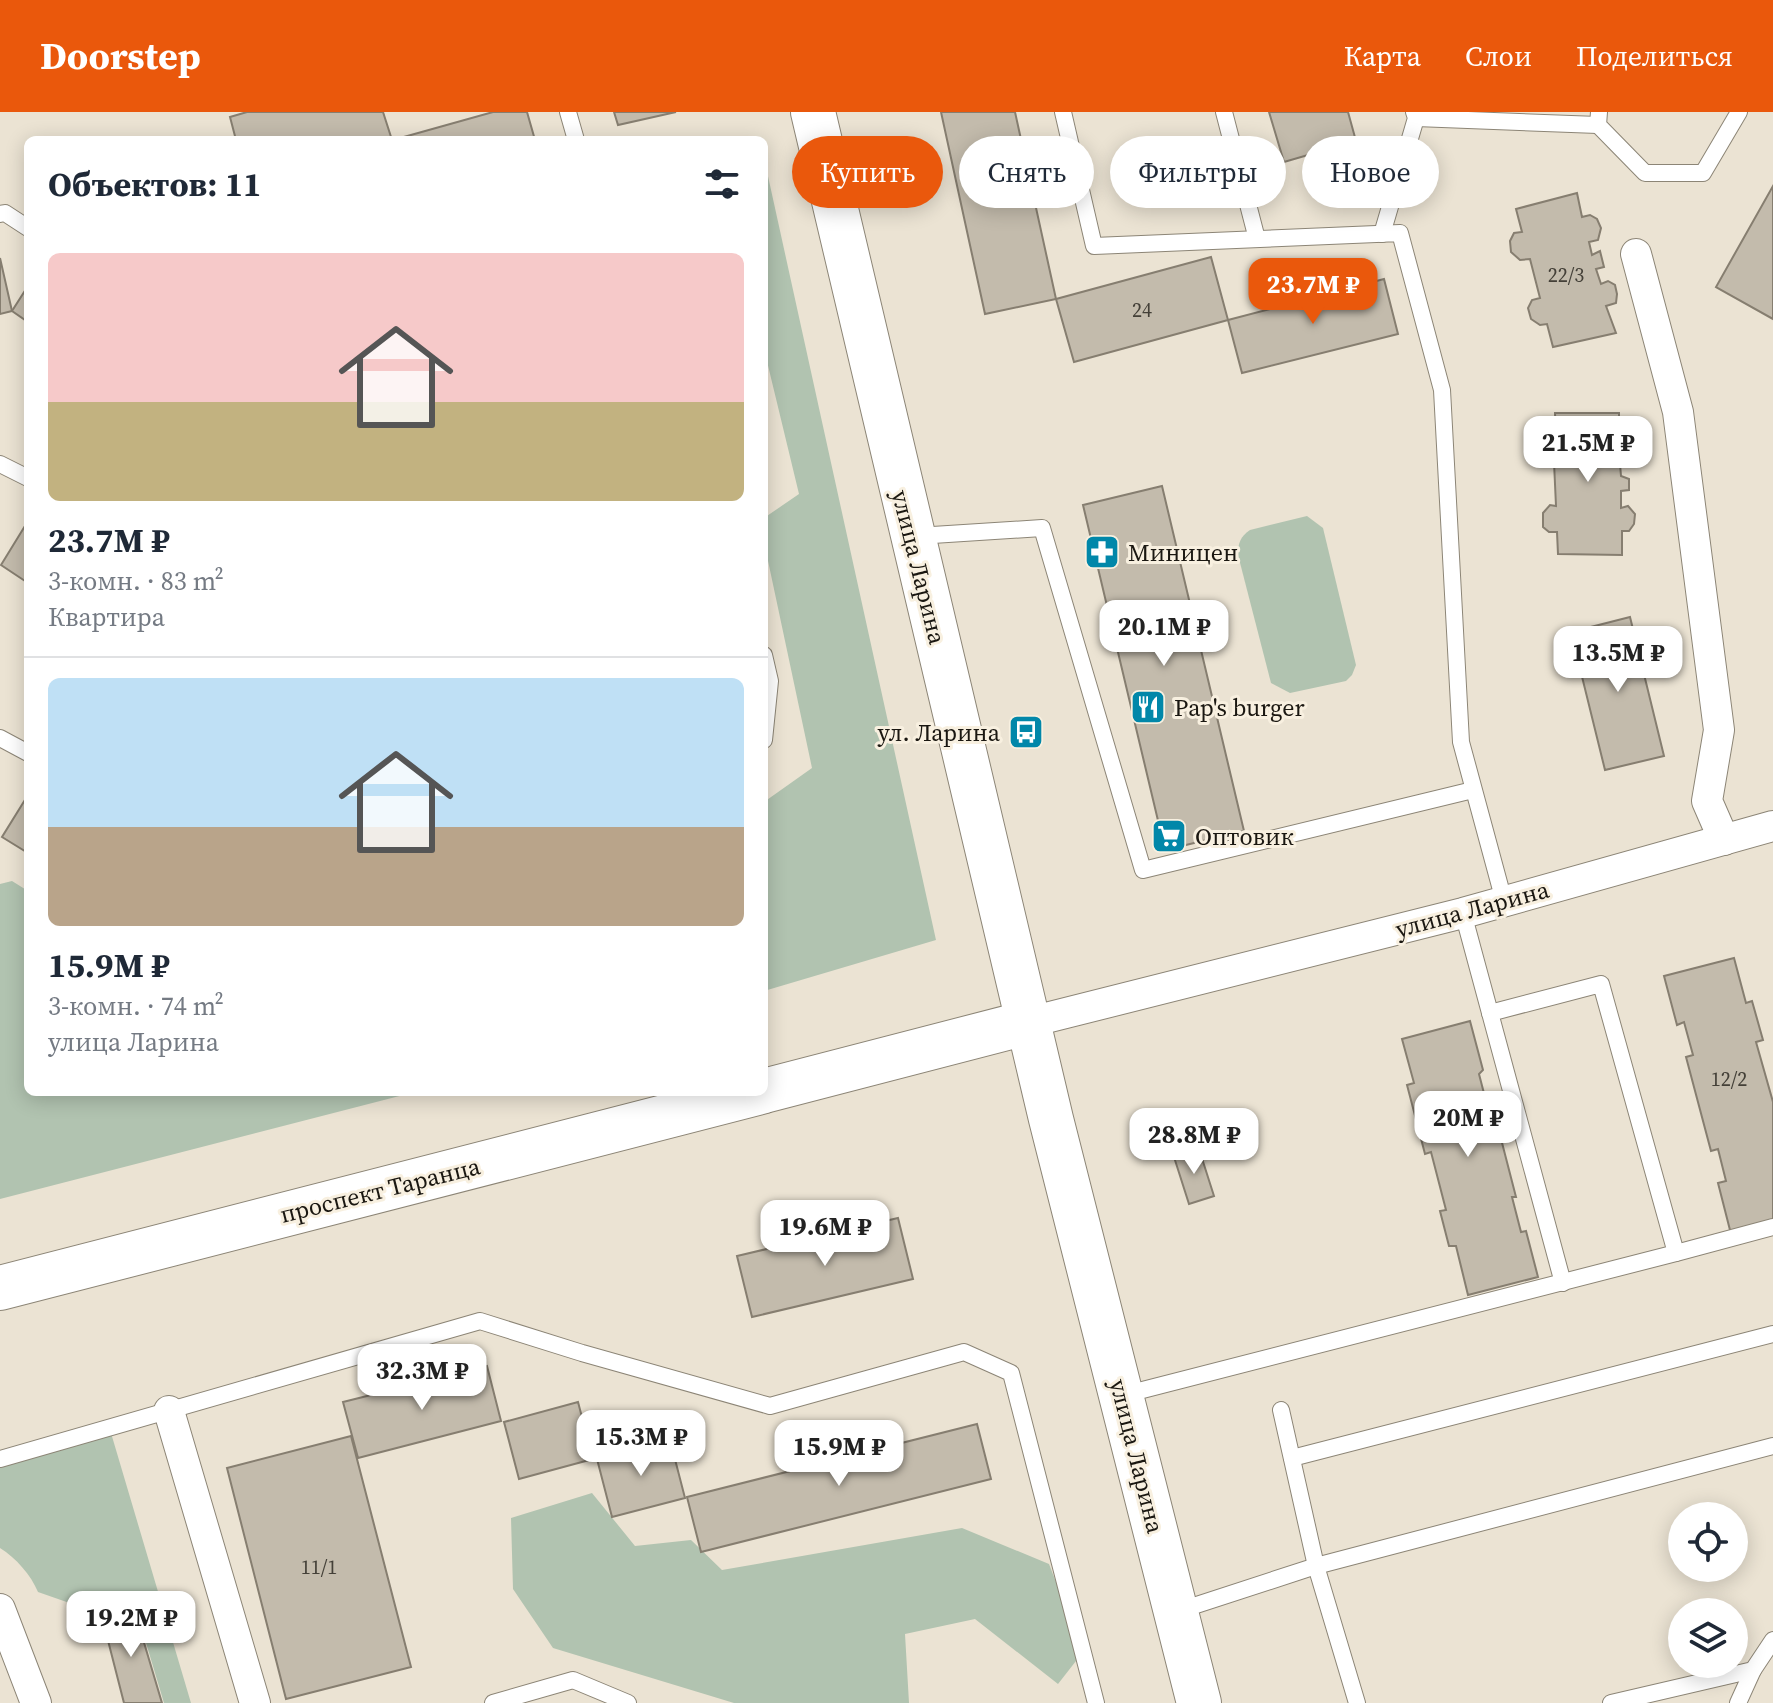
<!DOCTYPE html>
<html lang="ru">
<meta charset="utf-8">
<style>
:root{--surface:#fff;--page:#f2f2f3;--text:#1f2937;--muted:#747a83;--line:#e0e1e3;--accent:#ea580c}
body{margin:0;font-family:"Source Serif 4",serif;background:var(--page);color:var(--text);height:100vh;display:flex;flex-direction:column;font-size:30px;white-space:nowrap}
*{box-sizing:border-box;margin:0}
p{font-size:26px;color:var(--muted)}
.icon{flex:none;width:44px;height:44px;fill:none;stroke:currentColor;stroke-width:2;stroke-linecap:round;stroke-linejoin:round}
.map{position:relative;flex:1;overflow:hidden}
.details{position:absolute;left:24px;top:24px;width:744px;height:960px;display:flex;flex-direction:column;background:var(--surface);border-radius:12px;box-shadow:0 4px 20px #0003}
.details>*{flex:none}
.top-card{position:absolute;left:792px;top:24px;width:760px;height:72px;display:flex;gap:16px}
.controls{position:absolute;left:1668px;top:1390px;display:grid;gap:16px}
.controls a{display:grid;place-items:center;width:80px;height:80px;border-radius:50%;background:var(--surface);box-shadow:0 4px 20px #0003;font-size:40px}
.price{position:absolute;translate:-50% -68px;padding:0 18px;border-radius:16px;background:#fff;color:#222;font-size:26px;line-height:52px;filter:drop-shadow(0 2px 4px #0008)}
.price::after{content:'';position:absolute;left:50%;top:48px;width:24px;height:18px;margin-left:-12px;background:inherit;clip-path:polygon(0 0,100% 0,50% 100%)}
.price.current{background:var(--accent);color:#fff}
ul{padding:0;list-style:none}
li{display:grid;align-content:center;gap:16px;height:424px;padding:0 24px}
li+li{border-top:2px solid var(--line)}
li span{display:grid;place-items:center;height:248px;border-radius:12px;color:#555}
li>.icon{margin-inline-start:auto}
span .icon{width:144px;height:144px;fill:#fffc;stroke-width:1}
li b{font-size:34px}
h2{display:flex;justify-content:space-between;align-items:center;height:96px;padding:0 24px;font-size:34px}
.pill{padding:0 28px;border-radius:36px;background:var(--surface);box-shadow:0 4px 20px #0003;font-size:28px;line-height:72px}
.pill.current{background:var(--accent);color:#fff}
header{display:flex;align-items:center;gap:48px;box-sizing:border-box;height:112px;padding:0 40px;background:var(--accent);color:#fff}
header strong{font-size:38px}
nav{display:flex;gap:44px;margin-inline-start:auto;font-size:28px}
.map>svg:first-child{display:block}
.green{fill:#b1c3b0}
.building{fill:#c3bbac;stroke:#867e70;stroke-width:2}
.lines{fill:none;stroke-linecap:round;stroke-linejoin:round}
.lane-casing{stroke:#8c8576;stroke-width:18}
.street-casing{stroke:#8c8576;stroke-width:32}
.secondary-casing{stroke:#8c8576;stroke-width:46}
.lane{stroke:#fff;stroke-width:16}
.street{stroke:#fff;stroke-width:30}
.secondary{stroke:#fff;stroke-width:44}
.labels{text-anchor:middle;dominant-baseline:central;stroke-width:6;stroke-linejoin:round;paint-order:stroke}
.number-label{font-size:20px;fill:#444038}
.poi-label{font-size:24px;fill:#1a1711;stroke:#f8f0e0;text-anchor:start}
.street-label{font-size:24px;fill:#1a1711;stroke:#f8f0e0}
</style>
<header>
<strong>Doorstep</strong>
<nav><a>Карта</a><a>Слои</a><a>Поделиться</a></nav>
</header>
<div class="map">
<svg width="1773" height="1591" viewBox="0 0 1773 1591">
<rect width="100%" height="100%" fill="#ebe3d3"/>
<g class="green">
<polygon points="764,46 936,828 764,879 764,690 812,656 764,430 764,406 799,382 764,237"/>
<path d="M1307,404L1323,416L1356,553L1352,563L1346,569L1290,581L1271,571L1238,443C1238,431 1240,425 1250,418Z"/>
<polygon points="12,769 28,779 28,980 415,980 0,1087 0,772"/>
<path d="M111,1321L191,1591H164L135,1494L101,1502L38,1480C31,1463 16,1446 0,1436V1355Z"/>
<polygon points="592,1381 635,1434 691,1428 722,1458 962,1416 1049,1452 1083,1540 1058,1572 975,1507 905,1522 909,1591 734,1591 553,1536 513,1477 511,1406"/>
</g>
<g class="building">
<polygon points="247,0 383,0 392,28 236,28 230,5"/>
<polygon points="493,0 527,0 535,28 393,28"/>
<polygon points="614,0 676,0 618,13"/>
<polygon points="941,0 1015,0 1056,187 985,202"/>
<polygon points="1269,0 1348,0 1356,29 1284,50"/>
<polygon points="1773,74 1773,207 1716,175"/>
<polygon points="1577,81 1582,105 1590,103 1597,107 1601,116 1598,128 1589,130 1592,143 1600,139 1604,155 1596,157 1601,172 1608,169 1615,173 1617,182 1616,191 1606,194 1616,221 1553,235 1547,212 1540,213 1531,207 1528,196 1532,188 1540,186 1530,147 1520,148 1511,140 1510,129 1514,121 1522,120 1516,97"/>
<polygon points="1211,145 1228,208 1074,250 1056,187"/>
<polygon points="0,146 12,199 0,202"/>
<polygon points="1384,167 1398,222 1242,261 1228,208"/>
<polygon points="28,174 28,210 12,199"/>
<polygon points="1555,301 1619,301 1619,328 1628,328 1633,335 1630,352 1620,352 1621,364 1629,367 1629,378 1621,379 1621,396 1628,394 1635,402 1634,412 1629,419 1622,419 1622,443 1558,442 1557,420 1549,420 1543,415 1543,401 1550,393 1556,394 1554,350 1547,349 1541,344 1541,333 1548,326 1556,327"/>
<polygon points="1162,374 1244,719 1165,738 1083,393"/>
<polygon points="28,409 28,471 1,453"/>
<polygon points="1630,505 1664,644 1605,658 1571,520"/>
<polygon points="28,683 28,741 2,725"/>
<polygon points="1734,846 1746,891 1752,889 1763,928 1756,930 1773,990 1773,1111 1731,1122 1718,1071 1726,1069 1718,1037 1711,1039 1686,945 1693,943 1684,910 1677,913 1664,864"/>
<polygon points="1470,909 1483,958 1479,962 1487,993 1492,992 1516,1085 1512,1085 1521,1120 1526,1119 1538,1165 1468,1183 1456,1134 1449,1134 1440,1099 1446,1098 1431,1040 1425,1042 1407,973 1414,971 1402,927"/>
<polygon points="1199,1037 1214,1084 1189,1092 1174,1045"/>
<polygon points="898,1106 913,1167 752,1205 737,1144"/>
<polygon points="487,1254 501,1309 358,1346 343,1290"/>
<polygon points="578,1290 593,1347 519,1367 504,1310"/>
<polygon points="977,1312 991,1367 701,1440 687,1385"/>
<polygon points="351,1324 411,1555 286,1587 227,1356"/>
<polygon points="670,1328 685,1386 612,1405 597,1347"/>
<polygon points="134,1497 162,1591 124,1591 102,1505"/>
</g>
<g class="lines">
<g class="lane-casing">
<g id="lane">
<polyline points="568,0 576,28"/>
<polyline points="1063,0 1094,134 1400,121 1442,278 1461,630 1504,789"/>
<polyline points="1224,0 1257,127"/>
<polyline points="1599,0 1598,13 1645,61 1703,61 1739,0"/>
<polyline points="1416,6 1598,13"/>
<polyline points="0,102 5,101 28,116"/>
<polyline points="1382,122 1416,6 1414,0"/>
<polyline points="0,352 28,366"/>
<polyline points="917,424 1042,416 1143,758 1473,678"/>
<polyline points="764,543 770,569 764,628"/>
<polyline points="0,626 28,641"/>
<polyline points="1463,801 1563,1171"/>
<polyline points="1490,901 1601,872 1676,1141 1773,1115"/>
<polyline points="1123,1283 1676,1141"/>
<polyline points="1281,1298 1316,1454 1357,1591"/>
<polyline points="1292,1346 1773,1222"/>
<polyline points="0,1347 480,1209 582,1241 770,1294 964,1240 1011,1261 1096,1591"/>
<polyline points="1178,1499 1316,1454 1773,1334"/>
<polyline points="493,1591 573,1568 628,1591"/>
<polyline points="1611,1591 1753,1558 1773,1528"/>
<polyline points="1738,1591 1753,1558"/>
</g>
</g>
<g class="street-casing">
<g id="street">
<polyline points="1636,142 1678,300 1719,618 1707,689 1724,728"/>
<polyline points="1030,910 1463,801 1773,714"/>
<polyline points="169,1299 255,1591"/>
<polyline points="0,1497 36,1591"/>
</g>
</g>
<g class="secondary-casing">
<g id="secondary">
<polyline points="813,0 1051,1007 1199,1591"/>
<polyline points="764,979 1030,910"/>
<polyline points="0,1176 761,980"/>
</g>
</g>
<use href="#lane" class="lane"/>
<use href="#street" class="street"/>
<use href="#secondary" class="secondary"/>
</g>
<defs>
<g id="pharmacy-square" transform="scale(1.8)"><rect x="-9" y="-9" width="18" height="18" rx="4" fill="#0187a9" stroke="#f8f0e0"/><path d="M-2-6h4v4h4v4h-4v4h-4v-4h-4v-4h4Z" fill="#fff"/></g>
<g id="restaurant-square" transform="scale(1.8)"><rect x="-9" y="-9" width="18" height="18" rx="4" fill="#0187a9" stroke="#f8f0e0"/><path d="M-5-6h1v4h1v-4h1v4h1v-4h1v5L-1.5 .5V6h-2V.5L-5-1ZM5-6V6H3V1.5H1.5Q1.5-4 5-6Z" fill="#fff"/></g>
<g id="bus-square" transform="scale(1.8)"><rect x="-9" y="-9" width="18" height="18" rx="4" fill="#0187a9" stroke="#f8f0e0"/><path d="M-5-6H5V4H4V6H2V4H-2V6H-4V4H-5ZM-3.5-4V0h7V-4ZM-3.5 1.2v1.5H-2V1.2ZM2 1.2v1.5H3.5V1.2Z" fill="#fff"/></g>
<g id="supermarket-square" transform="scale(1.8)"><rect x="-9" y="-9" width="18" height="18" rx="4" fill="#0187a9" stroke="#f8f0e0"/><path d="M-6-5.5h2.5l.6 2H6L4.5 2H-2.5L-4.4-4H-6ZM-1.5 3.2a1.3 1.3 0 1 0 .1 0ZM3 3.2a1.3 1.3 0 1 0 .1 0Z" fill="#fff"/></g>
</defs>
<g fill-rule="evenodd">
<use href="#pharmacy-square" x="1102" y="440"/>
<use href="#restaurant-square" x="1148" y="595"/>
<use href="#bus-square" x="1026" y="620"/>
<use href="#supermarket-square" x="1169" y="724"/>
</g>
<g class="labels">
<g class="number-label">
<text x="1566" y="163">22/3</text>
<text x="1142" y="198">24</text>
<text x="1729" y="967">12/2</text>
<text x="319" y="1455">11/1</text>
</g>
<g class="poi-label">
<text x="1128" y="440">Миницен</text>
<text x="1174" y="595">Pap's burger</text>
<text x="1000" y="620" text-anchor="end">ул. Ларина</text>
<text x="1195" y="724">Оптовик</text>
</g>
<g class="street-label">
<text transform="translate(919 455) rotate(76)">улица Ларина</text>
<text transform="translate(1472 797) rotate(-15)">улица Ларина</text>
<text transform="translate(380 1078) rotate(-14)">проспект Таранца</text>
<text transform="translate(1137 1344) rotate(76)">улица Ларина</text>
</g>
</g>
</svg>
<div class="controls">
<a><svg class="icon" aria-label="locate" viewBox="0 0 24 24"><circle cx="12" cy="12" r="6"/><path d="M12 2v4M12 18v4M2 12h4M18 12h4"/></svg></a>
<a><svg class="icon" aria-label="layers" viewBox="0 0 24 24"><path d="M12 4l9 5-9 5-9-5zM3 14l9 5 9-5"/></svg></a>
</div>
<b class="price current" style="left:1313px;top:214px">23.7M ₽</b>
<b class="price" style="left:1588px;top:372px">21.5M ₽</b>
<b class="price" style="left:1164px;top:556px">20.1M ₽</b>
<b class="price" style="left:1618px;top:582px">13.5M ₽</b>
<b class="price" style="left:1468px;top:1047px">20M ₽</b>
<b class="price" style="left:1194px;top:1064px">28.8M ₽</b>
<b class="price" style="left:825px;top:1156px">19.6M ₽</b>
<b class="price" style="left:422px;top:1300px">32.3M ₽</b>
<b class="price" style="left:641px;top:1366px">15.3M ₽</b>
<b class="price" style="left:839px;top:1376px">15.9M ₽</b>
<b class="price" style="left:131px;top:1547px">19.2M ₽</b>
<div class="top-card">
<a class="pill current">Купить</a>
<a class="pill">Снять</a>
<a class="pill">Фильтры</a>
<a class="pill">Новое</a>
</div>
<section class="details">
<h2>Объектов: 11<svg class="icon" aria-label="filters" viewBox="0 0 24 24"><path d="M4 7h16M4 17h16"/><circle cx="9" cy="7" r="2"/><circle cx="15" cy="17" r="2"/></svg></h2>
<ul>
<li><span style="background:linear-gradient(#f6c9c9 60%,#c2b280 0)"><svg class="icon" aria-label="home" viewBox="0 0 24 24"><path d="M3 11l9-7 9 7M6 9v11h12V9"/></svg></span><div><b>23.7M ₽</b><p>3-комн. · 83 m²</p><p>Квартира</p></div></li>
<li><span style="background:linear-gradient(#bfe0f5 60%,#b9a48a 0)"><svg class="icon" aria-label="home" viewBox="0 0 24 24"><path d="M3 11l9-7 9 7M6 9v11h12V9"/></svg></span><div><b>15.9M ₽</b><p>3-комн. · 74 m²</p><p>улица Ларина</p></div></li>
</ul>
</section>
</div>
